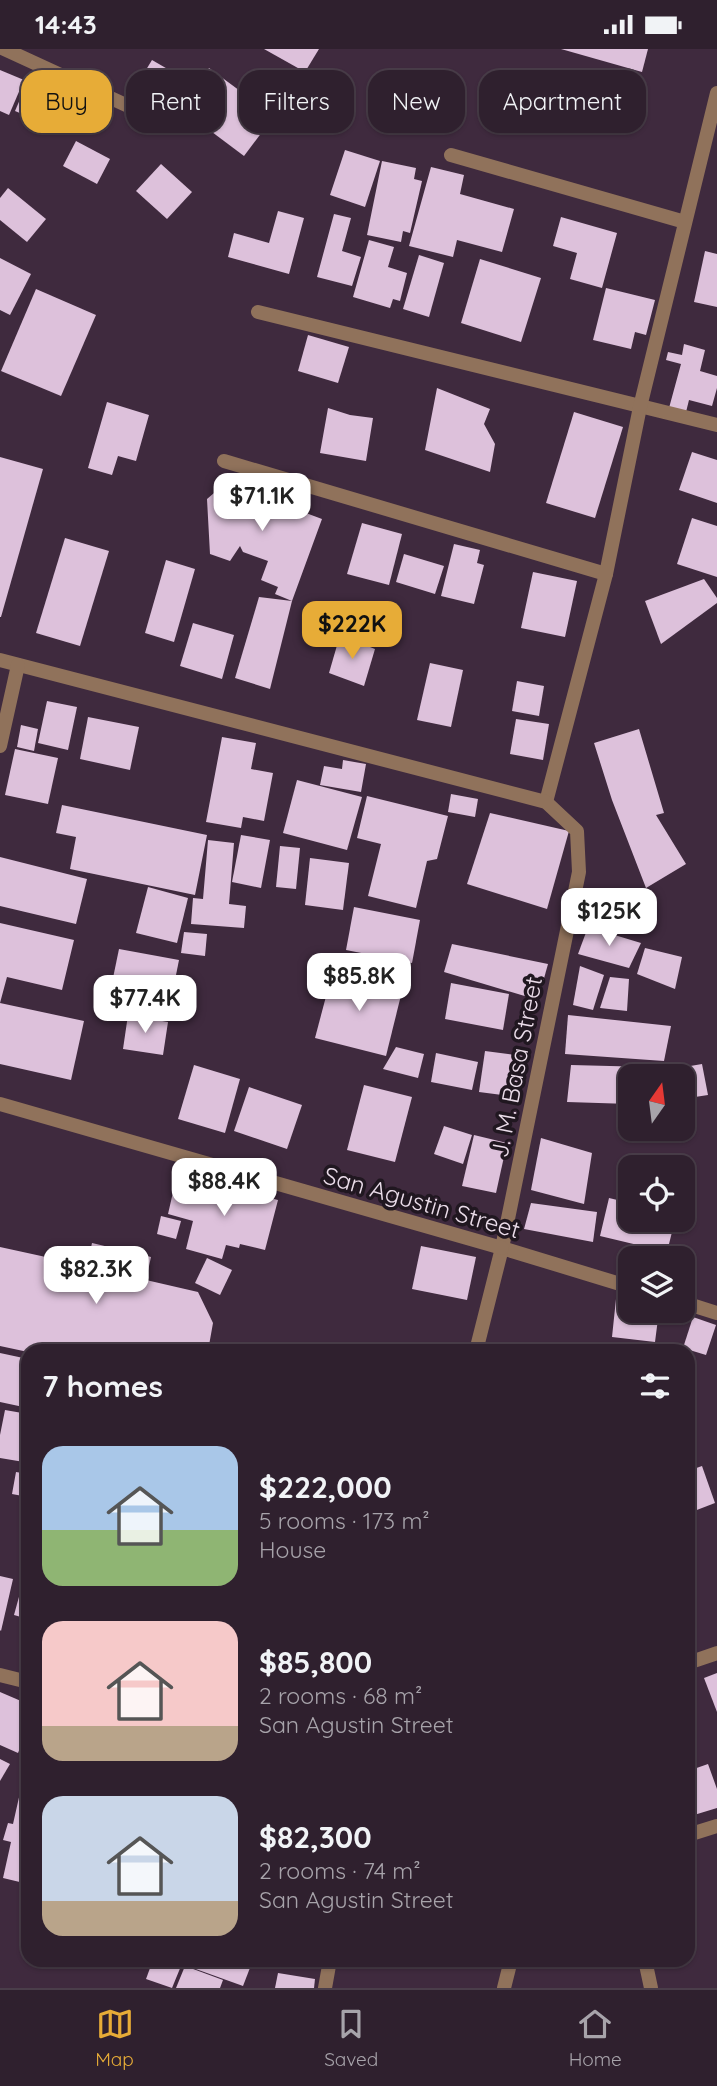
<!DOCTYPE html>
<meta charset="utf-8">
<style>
:root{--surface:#2f202e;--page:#3b2d3a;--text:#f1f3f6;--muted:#a7a3aa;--line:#4a3e4a;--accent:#e7ac37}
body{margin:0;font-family:Quicksand,sans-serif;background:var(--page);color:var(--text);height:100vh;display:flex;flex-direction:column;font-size:26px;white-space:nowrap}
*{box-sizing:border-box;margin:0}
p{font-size:23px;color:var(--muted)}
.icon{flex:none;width:38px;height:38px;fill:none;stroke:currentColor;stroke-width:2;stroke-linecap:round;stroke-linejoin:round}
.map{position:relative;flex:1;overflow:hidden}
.details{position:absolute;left:21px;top:1295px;width:674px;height:623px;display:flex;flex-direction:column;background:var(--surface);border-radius:21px;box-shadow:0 2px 5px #0004,0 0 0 2px var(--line)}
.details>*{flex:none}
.top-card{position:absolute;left:21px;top:21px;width:676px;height:63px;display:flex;gap:14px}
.needle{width:46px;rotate:14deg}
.tools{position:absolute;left:618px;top:1015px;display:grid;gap:14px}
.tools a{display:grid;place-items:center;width:77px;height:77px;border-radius:14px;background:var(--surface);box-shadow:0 2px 5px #0004,0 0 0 2px var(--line);font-size:35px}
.price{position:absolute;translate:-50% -60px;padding:0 16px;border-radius:14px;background:#fff;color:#222;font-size:23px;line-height:46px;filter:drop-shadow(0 2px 4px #0008)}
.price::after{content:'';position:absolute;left:50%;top:42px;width:21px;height:16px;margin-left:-10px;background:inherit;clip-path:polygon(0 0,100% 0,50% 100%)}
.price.selected{background:var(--accent);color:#111}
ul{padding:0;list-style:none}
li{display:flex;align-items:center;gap:21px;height:175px;padding:0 21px}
li span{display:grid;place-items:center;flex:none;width:196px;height:140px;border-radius:21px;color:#555}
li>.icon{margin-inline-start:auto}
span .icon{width:84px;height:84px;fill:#fffc;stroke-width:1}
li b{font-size:30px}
h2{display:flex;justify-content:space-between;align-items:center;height:84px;padding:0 21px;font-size:30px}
.pill{padding:0 24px;border-radius:21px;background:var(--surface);box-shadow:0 2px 5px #0004,0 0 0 2px var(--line);font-size:24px;line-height:63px}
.pill.selected{background:var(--accent);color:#111}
.status{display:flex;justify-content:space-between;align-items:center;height:49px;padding:0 35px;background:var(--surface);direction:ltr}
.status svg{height:19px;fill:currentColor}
.tabs{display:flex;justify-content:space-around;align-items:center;height:98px;border-top:2px solid var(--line);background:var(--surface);font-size:19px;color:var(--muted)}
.tabs a{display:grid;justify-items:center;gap:4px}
.tabs .selected{color:var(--accent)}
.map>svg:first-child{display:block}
.building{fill:#ddc1db}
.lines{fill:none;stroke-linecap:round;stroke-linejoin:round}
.minor{stroke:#90725b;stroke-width:14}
.tertiary{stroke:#90725b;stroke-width:14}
.labels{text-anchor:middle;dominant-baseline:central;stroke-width:7;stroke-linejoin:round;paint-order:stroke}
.street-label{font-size:24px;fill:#ebddea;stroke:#201720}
</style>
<div class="status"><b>14:43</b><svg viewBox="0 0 49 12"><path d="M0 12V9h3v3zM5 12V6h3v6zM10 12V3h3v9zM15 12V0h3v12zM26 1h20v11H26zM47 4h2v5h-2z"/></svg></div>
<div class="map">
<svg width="717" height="1939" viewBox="0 0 717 1939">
<rect width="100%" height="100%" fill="#3f2a3e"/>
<g class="building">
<polygon points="264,0 319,0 305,23"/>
<polygon points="561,0 648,0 642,23"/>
<polygon points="152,11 171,22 154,50 135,39"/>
<polygon points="209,19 274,67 244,107 180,59"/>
<polygon points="0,21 24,31 9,66 0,62"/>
<polygon points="27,34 53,45 41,73 15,62"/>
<polygon points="76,92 110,110 97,135 63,117"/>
<polygon points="345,101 380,112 365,158 330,146"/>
<polygon points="382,112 416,119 414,130 422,132 410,184 403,182 401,193 367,186"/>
<polygon points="161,115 192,143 167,170 136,142"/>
<polygon points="431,118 464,126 460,145 514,160 502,203 457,191 453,208 409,197"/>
<polygon points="8,139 46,170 27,193 0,171 0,149"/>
<polygon points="278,162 304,169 289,225 228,208 234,184 269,194"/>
<polygon points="334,165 351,169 342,202 361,208 352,237 317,228"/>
<polygon points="561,168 617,184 602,239 570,230 577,204 553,197"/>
<polygon points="369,191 394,198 388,218 407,224 400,252 393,250 390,259 353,248"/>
<polygon points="705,202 717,205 717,258 694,253"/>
<polygon points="419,206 444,214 429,268 403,260"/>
<polygon points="0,209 31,225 10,266 0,261"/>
<polygon points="480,210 541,229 521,293 461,274"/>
<polygon points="606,239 655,251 646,286 635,283 631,300 593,291"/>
<polygon points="36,240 96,266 61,347 1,322"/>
<polygon points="308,286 349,298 338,334 298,322"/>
<polygon points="684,295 705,301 700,322 717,327 717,339 712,357 689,351 686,363 669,359 681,315 666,311 668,303 682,306"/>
<polygon points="437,339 490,360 484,375 495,395 490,423 425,401"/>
<polygon points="107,353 149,366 136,412 118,407 112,426 88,419"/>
<polygon points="328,359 350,366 373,369 366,412 320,404"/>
<polygon points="574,363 623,378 595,469 546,454"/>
<polygon points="692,403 717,411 717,454 679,441"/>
<polygon points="0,408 43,420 1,568 0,568"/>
<polygon points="228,432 257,434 263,448 322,470 292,552 275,545 278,538 261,531 268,512 243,503 240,497 230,512 210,505 207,450"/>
<polygon points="692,469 717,477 717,528 677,515"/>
<polygon points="362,474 402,485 389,536 347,525"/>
<polygon points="65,489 109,502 80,597 36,584"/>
<polygon points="454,495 480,501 477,514 484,516 474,555 441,547"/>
<polygon points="404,505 444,517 435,545 396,533"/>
<polygon points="166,511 195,520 174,593 145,584"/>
<polygon points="533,523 577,532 565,588 521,579"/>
<polygon points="704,530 717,549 717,554 661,595 645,552"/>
<polygon points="259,548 292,552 270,640 235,629"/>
<polygon points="193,574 234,586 222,630 180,617"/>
<polygon points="340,586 375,600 364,637 329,624"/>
<polygon points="430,614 463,621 451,678 417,671"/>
<polygon points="517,632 544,637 539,667 512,662"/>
<polygon points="47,652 77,658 68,701 38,694"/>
<polygon points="88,668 139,678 130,721 80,710"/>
<polygon points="516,670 549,675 543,711 510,705"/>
<polygon points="21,676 38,680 34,702 17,698"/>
<polygon points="639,680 664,764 656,766 686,815 646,839 612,751 594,694"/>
<polygon points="222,688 256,694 251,720 273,724 264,772 243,768 241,779 206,773"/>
<polygon points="15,700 58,709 48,755 5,746"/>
<polygon points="343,711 366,715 361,743 320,736 324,717 342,720"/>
<polygon points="297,731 362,748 347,801 283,784"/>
<polygon points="451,745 478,750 475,768 448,763"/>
<polygon points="367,747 448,767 437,810 427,812 416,859 368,847 381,795 357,789"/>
<polygon points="62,756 207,786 195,846 70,820 76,788 56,784"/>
<polygon points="490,764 569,782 547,860 467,835"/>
<polygon points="241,786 270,791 261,839 232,833"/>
<polygon points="208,791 234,794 229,855 246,857 244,879 191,875 193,849 203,850"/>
<polygon points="280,797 300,799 296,840 276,838"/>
<polygon points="0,808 87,830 76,875 0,857"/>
<polygon points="310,809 349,814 343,861 305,856"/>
<polygon points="148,838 188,849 177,894 136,884"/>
<polygon points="354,858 420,871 412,914 346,901"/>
<polygon points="0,874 74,891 62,941 7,928 0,954"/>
<polygon points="588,878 641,894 629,919 578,905"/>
<polygon points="184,883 207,885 205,907 181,904"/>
<polygon points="452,895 548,915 538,951 444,923"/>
<polygon points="645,899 682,908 675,940 637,925"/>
<polygon points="119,900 179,911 168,966 108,953"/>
<polygon points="580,917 604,926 593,961 573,956"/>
<polygon points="333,921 403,938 386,1007 315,989"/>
<polygon points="610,928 629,930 627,962 600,959"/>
<polygon points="451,934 509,945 503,981 445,970"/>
<polygon points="0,954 84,972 71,1031 0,1015"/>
<polygon points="128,966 168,973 163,1006 123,1000"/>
<polygon points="568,966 671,977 664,1012 565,1005"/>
<polygon points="396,998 424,1005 418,1029 383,1020"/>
<polygon points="485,1002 523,1007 518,1048 479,1043"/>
<polygon points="436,1004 478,1013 472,1041 431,1033"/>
<polygon points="702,1015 708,1046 682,1050 682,1027 669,1027 667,1021"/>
<polygon points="194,1016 240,1030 225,1084 178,1070"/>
<polygon points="571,1016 649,1018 649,1027 630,1027 630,1055 567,1053"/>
<polygon points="364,1036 412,1048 395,1113 347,1101"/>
<polygon points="249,1038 302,1056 287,1100 234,1082"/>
<polygon points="444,1077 472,1086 463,1115 434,1105"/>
<polygon points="474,1086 507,1094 496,1144 462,1137"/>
<polygon points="541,1089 592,1104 584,1155 531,1141"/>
<polygon points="687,1127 696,1154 682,1158 682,1128"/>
<polygon points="206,1132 278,1151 265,1201 240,1195 239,1199 226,1196 222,1210 186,1200 193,1172 168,1165 174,1139 202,1146"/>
<polygon points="609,1149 630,1154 630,1171 675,1171 667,1203 600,1187"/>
<polygon points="531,1154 597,1163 593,1193 524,1180"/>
<polygon points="161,1167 181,1172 176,1190 157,1185"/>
<polygon points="92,1194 151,1208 146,1231 198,1243 213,1274 208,1302 28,1302 28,1303 0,1297 0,1198 87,1217"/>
<polygon points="421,1197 476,1208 467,1251 412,1240"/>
<polygon points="207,1209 232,1221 220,1246 195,1234"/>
<polygon points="616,1250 630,1251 630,1262 659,1262 655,1293 612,1288"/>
<polygon points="693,1268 716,1276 706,1306 683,1299"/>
<polygon points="345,1294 379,1301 378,1302 344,1302"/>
<polygon points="0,1304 28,1310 28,1359 0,1353"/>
<polygon points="5,1361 28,1365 28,1448 12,1445 16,1423 22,1424 24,1413 0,1409 0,1386"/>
<polygon points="702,1417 715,1454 689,1464 688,1422"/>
<polygon points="25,1526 28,1527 28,1570 14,1566"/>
<polygon points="0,1527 13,1530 1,1582 0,1581"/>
<polygon points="717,1624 717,1663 704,1629"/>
<polygon points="0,1643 28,1655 28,1680 18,1704 0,1696"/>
<polygon points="0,1710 10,1715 0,1732"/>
<polygon points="708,1715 717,1740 717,1759 694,1766 691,1759 688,1760 688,1722"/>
<polygon points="22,1735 28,1737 28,1835 3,1829 11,1793 3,1791 8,1774 13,1775"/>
<polygon points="153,1911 164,1911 181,1917 172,1939 146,1930"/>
<polygon points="196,1911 253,1911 243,1937 193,1919"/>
<polygon points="185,1917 223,1931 220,1939 176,1939"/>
<polygon points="278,1924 315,1930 314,1939 275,1939"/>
</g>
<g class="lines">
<g class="minor">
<polyline points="4,0 139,62"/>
<polyline points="451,106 685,173"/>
<polyline points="258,263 717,376"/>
<polyline points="224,412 606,525"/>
<polyline points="546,753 606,525 640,358 717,44"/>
<polyline points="502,1199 630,1238"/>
<polyline points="682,1253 717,1264"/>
<polyline points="0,1626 28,1633"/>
<polyline points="688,1786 717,1777"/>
<polyline points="645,1911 651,1939"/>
<polyline points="504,1939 511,1911"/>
</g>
<g class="tertiary">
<polyline points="0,611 546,753 577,782 579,823 502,1199 476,1302"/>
<polyline points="0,697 18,616"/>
<polyline points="0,1055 502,1199"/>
<polyline points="688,1614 717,1604"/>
<polyline points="325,1939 330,1911"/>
</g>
</g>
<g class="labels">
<g class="street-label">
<text transform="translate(516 1018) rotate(-79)">J. M. Basa Street</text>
<text transform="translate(422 1153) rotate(16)">San Agustin Street</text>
</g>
</g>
</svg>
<div class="tools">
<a><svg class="needle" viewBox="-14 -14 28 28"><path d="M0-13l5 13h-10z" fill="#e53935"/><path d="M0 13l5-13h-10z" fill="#a7a3aa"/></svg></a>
<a><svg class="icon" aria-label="locate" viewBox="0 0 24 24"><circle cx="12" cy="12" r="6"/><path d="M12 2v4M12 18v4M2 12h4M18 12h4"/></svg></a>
<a><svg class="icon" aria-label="layers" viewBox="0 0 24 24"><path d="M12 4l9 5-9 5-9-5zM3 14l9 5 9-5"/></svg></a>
</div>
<b class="price" style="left:262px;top:484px">$71.1K</b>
<b class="price selected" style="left:352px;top:612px">$222K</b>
<b class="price" style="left:609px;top:899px">$125K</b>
<b class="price" style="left:359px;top:964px">$85.8K</b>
<b class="price" style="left:145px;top:986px">$77.4K</b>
<b class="price" style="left:224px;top:1169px">$88.4K</b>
<b class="price" style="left:96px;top:1257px">$82.3K</b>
<div class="top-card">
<a class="pill selected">Buy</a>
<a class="pill">Rent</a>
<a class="pill">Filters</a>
<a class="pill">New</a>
<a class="pill">Apartment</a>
</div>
<section class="details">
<h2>7 homes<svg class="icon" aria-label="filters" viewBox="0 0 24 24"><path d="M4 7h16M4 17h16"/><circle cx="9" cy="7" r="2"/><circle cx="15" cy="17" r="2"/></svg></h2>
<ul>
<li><span style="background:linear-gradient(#a9c7e8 60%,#8fb573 0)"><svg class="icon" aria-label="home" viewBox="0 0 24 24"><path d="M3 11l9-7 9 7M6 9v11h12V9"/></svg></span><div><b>$222,000</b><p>5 rooms · 173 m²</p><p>House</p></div></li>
<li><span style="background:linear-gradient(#f6c9c9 75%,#b9a48a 0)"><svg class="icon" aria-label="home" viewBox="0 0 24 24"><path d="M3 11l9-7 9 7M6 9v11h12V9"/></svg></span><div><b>$85,800</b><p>2 rooms · 68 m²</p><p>San Agustin Street</p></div></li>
<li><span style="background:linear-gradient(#c9d6e8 75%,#b9a48a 0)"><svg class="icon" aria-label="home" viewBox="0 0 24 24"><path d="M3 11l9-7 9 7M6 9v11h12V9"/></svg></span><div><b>$82,300</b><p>2 rooms · 74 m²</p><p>San Agustin Street</p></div></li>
</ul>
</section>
</div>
<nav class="tabs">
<a class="selected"><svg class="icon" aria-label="map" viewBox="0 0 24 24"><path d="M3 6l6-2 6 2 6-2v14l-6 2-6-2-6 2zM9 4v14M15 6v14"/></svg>Map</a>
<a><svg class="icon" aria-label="saved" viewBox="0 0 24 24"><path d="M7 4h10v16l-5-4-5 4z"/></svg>Saved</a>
<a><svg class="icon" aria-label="home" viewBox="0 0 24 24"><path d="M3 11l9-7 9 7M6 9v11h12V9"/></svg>Home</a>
</nav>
